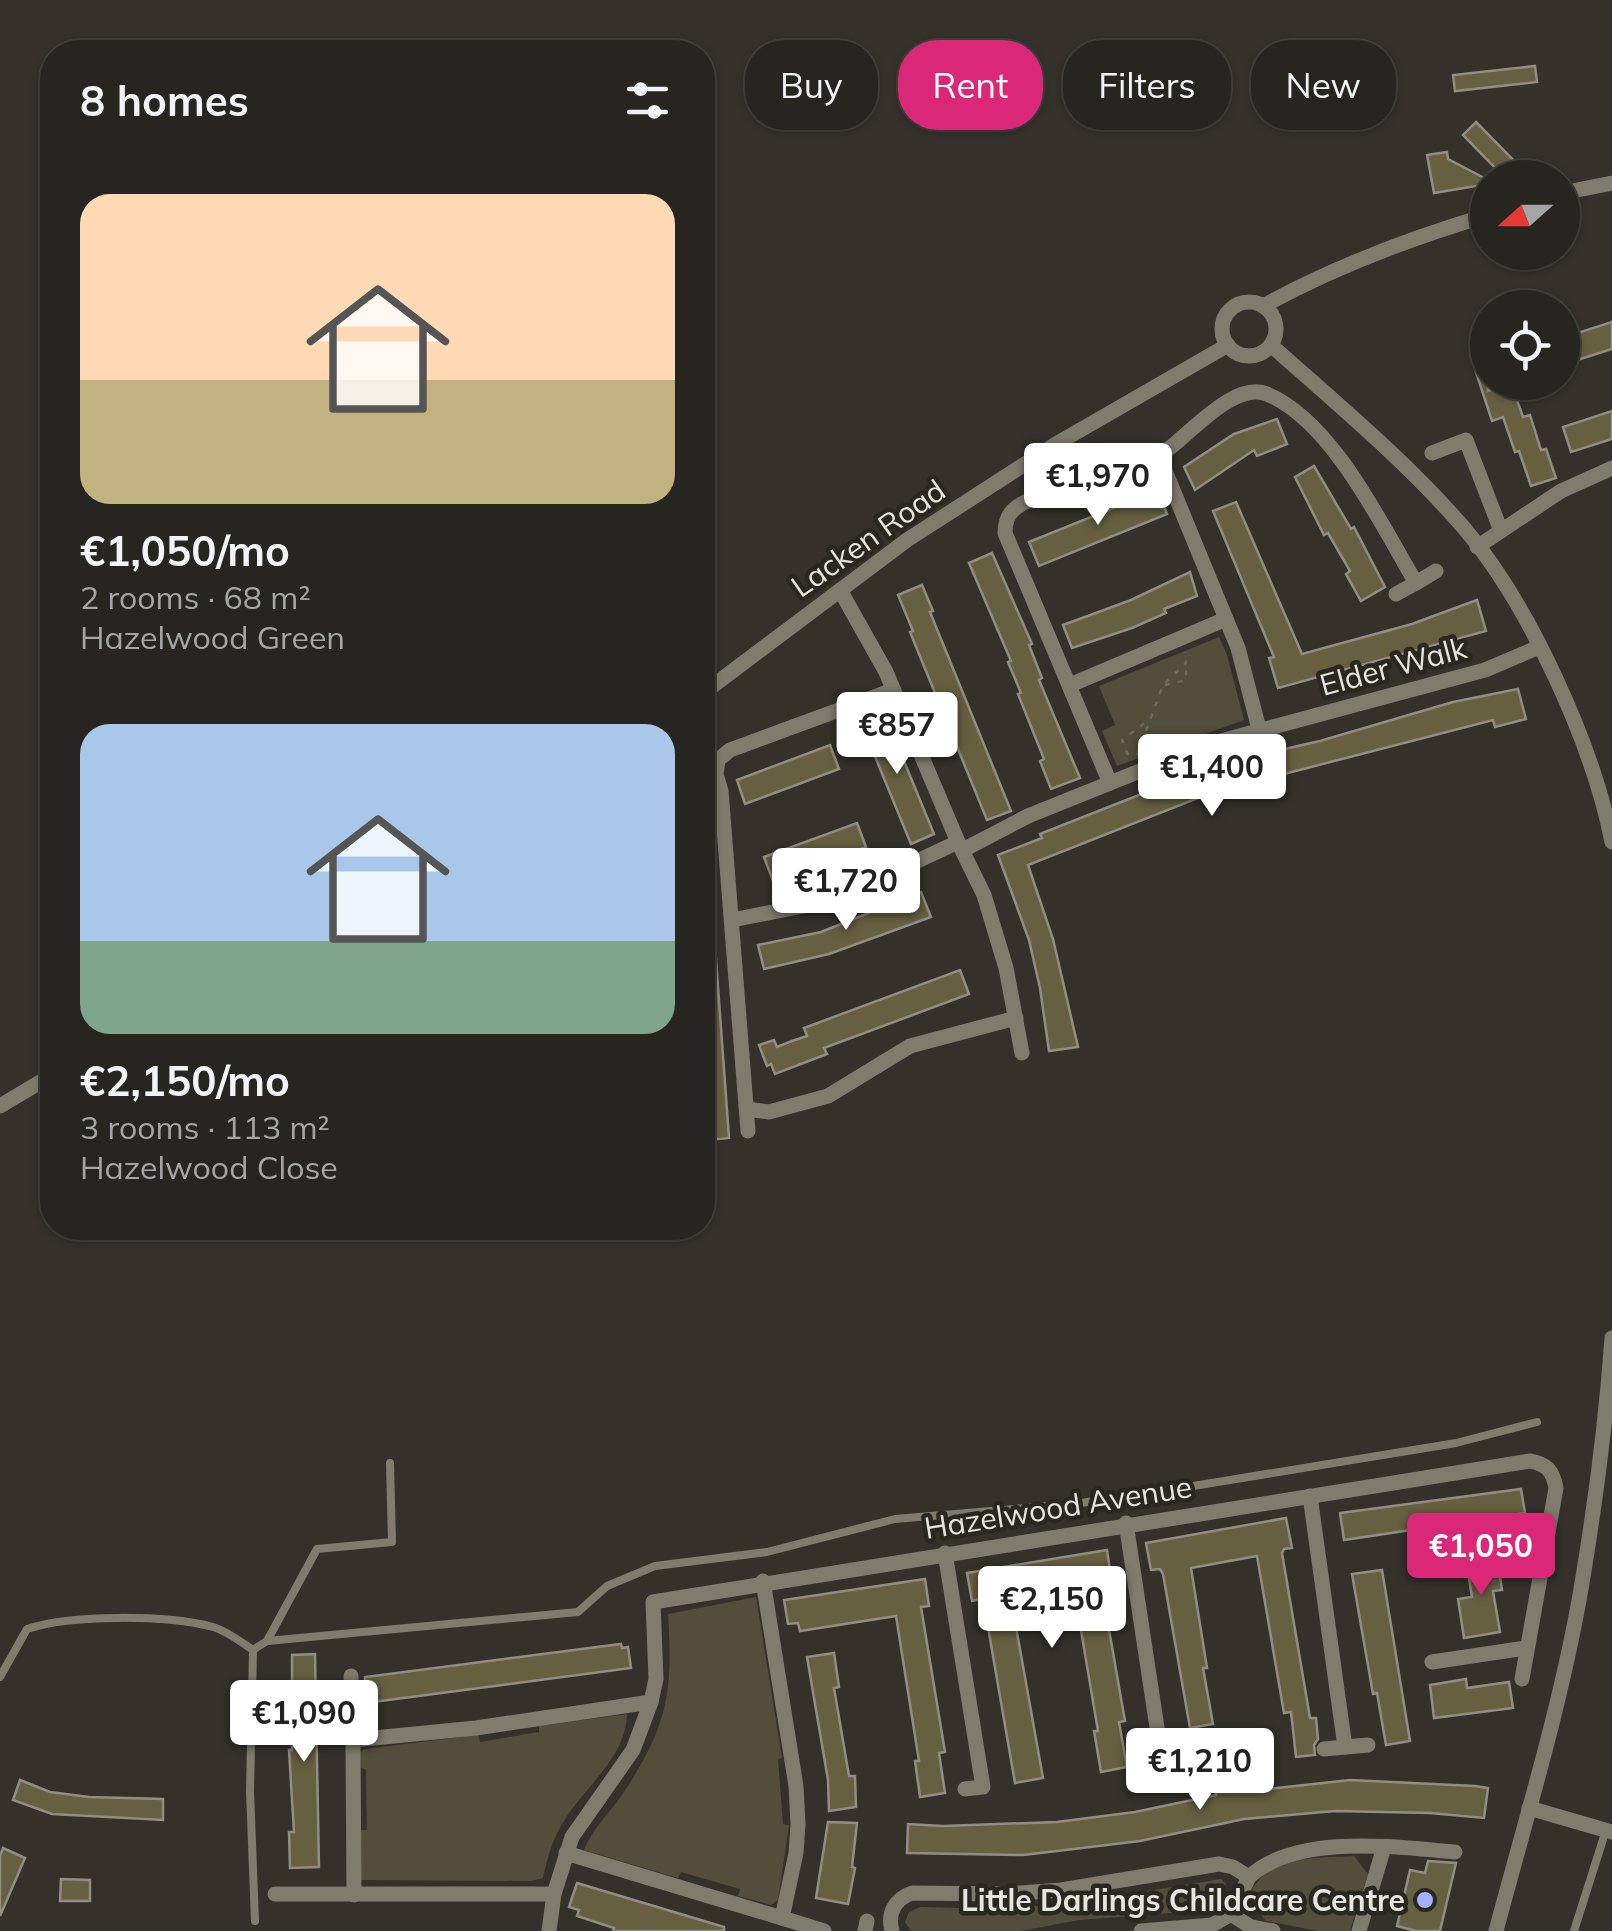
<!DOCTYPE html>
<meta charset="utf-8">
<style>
:root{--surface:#262520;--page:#2e2d29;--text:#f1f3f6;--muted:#a4a5a5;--line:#42423e;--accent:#db2777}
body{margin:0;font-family:Mulish,sans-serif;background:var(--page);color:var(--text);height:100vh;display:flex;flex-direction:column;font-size:38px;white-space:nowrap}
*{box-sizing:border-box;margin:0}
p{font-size:32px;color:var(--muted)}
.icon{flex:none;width:55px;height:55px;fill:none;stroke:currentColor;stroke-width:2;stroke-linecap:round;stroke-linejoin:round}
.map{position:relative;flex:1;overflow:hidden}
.details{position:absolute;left:40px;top:40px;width:675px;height:1200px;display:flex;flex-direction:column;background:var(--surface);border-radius:40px;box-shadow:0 2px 8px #0004,0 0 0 2px var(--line)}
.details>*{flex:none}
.banner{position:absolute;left:745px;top:40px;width:715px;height:90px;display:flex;gap:20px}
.needle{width:65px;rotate:249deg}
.tools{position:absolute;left:1470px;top:160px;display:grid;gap:20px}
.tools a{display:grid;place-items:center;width:110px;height:110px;border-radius:50%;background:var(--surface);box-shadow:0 2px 8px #0004,0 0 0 2px var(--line);font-size:50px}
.price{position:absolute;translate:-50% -85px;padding:0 22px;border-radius:10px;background:#fff;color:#222;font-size:32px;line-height:65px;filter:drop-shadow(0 2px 5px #0008)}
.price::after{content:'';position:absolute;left:50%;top:60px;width:30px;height:22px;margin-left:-15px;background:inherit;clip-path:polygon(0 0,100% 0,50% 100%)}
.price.selected{background:var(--accent);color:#fff}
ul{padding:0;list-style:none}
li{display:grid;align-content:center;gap:20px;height:530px;padding:0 40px}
li span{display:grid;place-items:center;height:310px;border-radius:30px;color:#555}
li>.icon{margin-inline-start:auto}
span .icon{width:180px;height:180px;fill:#fffc;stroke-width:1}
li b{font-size:42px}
h2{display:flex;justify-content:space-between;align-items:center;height:120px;padding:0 40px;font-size:42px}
.pill{padding:0 35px;border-radius:40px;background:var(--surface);box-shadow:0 2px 8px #0004,0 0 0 2px var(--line);font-size:35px;line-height:90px}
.pill.selected{background:var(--accent);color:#fff}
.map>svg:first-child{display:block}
.green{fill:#534e3b}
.building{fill:#665f40;stroke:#908e84;stroke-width:2.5}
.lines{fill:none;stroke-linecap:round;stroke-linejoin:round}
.path{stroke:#6b6a63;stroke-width:2.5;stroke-dasharray:5 8;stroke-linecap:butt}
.lane{stroke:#7f7c6e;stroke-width:8}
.street{stroke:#7f7c6e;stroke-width:15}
.poi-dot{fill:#a6b1fc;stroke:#292820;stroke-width:4}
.labels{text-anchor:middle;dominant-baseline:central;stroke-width:9;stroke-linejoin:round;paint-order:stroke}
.street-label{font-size:30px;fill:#e6e5e0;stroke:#292820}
.poi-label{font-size:30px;font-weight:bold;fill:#e6e5e0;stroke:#292820;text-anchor:end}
</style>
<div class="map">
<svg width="1612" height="1931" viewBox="0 0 1612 1931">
<rect width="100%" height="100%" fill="#33312a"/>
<g class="green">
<polygon points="1219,637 1227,655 1244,720 1117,766 1102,731 1115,725 1099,686"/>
<path d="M756,1597L782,1758L778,1759L783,1824L789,1825L778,1900L771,1905L738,1896L740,1889L681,1872L678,1878L584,1850C593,1827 611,1812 624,1792C668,1725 673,1692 668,1614Z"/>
<path d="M627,1714C626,1759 582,1789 562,1824C552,1841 547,1859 543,1878L531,1881L360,1880V1830H367L366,1769L361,1768L360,1753L364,1749L478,1735L480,1742L539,1732V1726Z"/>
<path d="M1354,1856L1368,1874L1350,1931H1319L1266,1921L1247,1898C1268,1853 1312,1859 1354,1856Z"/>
<polygon points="1221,1879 1226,1884 1216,1907 1210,1910 1079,1920 1021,1931 911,1931 905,1922 909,1912 920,1907 1002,1909 1074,1903"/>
</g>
<g class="building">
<polygon points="1535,66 1537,82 1455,91 1453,75"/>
<polygon points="1476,122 1531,178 1505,178 1463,135"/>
<polygon points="1447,152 1448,159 1488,180 1488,184 1434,193 1427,155"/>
<polygon points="1612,322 1612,349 1562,365 1562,338"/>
<polygon points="1488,350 1488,391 1511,383 1523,417 1530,415 1541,450 1546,449 1556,478 1531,486 1519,451 1515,452 1503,417 1492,421 1471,357"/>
<polygon points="1612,411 1612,439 1571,452 1563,427"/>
<polygon points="1277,419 1287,444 1257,456 1254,450 1195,490 1184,467 1234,434"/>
<polygon points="1314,466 1351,529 1354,527 1385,587 1361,601 1346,574 1350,571 1328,533 1324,535 1295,477"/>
<polygon points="1158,490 1167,514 1039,566 1029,542"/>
<polygon points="1236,502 1302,654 1412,624 1477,600 1486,631 1278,688 1269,658 1274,657 1213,511"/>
<polygon points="992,553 1032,644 1029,645 1042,678 1039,680 1080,778 1051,789 1040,761 1044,759 1018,694 1021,693 1008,662 1011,661 969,563"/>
<polygon points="1190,572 1197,596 1164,609 1166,613 1132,628 1072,648 1063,625 1131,600"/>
<polygon points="922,585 933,611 930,612 1011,811 987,820 910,632 913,631 898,595"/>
<polygon points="1518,689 1526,719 1495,727 1493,720 1253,782 1251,777 1028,865 1053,939 1078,1047 1049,1051 1040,988 1029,940 998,855 1042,838 1040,834 1233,758 1235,760 1320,741 1453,702"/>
<polygon points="883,710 934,834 911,844 860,720"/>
<polygon points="830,745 839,769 745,804 737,780"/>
<polygon points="857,823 866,847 773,881 764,857"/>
<polygon points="921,892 931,917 829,954 764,969 758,945 821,932"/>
<polygon points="702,918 713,918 729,1138 709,1140 706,1094 702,1094"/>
<polygon points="960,970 969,994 824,1048 827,1054 775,1074 771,1064 767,1066 759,1045 774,1040 777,1047 792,1041 807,1036 804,1028"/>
<polygon points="1521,1489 1525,1513 1344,1540 1340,1513"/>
<polygon points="1286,1518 1292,1548 1284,1549 1282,1553 1310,1718 1316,1718 1318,1739 1314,1745 1315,1755 1296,1757 1291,1712 1284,1713 1257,1556 1191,1568 1207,1668 1203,1668 1213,1724 1190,1728 1163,1574 1160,1569 1151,1570 1146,1543"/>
<polygon points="1107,1550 1111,1577 1102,1578 1101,1584 1125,1721 1119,1722 1127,1767 1101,1772 1094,1731 1098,1731 1074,1589 1011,1599 1043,1778 1015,1783 984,1604 981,1599 972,1601 967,1573"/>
<polygon points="1497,1556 1502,1590 1493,1591 1500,1632 1464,1638 1458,1599 1472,1597 1466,1560"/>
<polygon points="1382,1570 1410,1741 1386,1745 1377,1693 1373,1694 1352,1574"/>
<polygon points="925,1579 929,1606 921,1607 945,1752 939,1753 945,1793 920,1797 915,1761 919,1761 896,1616 800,1631 798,1623 788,1624 784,1600"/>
<polygon points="621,1644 622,1648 628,1647 631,1668 365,1703 365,1677"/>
<polygon points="834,1653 839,1687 834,1688 849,1776 855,1776 856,1807 829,1811 828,1780 807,1657"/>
<polygon points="315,1654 319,1867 290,1868 289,1832 294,1832 290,1767 289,1750 292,1750 292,1655"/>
<polygon points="1466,1679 1467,1688 1509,1682 1513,1708 1434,1718 1430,1685"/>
<polygon points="1231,1732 1240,1792 1350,1780 1475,1786 1488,1788 1484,1818 1430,1813 1335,1811 1244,1819 1140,1841 1057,1851 1023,1855 907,1853 908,1824 943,1826 1057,1822 1135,1812 1216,1795 1207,1735"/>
<polygon points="20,1780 50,1792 89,1797 163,1799 163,1820 52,1814 13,1800"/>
<polygon points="828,1822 857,1823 852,1867 855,1868 848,1904 816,1898"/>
<polygon points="3,1848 25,1858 0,1916 0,1856"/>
<polygon points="1428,1861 1456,1863 1440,1931 1416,1931 1397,1926 1410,1870 1425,1873"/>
<polygon points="61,1879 90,1880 90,1901 60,1901"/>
<polygon points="577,1883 724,1927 724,1931 613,1931 614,1928 577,1916 579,1910 569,1907"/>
</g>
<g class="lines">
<g class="path">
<polyline points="1165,685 1186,680 1186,664"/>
<polyline points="1128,755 1122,740 1151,718"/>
<polyline points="1137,755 1163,685 1186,663 1185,652"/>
</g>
<g class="lane">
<polyline points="267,1641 317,1549 392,1542 390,1463"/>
<polyline points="253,1650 267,1641 578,1612 607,1586 655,1566 767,1552 895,1519 1074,1504 1181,1488 1456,1443 1537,1422"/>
<polyline points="253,1650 250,1791 255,1921"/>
<path d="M0,1677L27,1629C71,1614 167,1615 213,1627C227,1631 241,1642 253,1650"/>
<polyline points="1574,1931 1606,1830"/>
</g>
<g class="street">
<polyline points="1562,193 1612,183"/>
<circle cx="1249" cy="329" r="27"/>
<path d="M1263,306C1334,267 1411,238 1488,215"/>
<path d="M1271,345C1337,404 1406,461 1464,528C1529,604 1593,745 1612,842"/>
<polyline points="1432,453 1466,440 1501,531"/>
<polyline points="1159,456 1238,648 1259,729"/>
<polyline points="1477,547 1561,491 1612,468"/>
<polyline points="840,590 886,672 958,842 984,895 1006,968 1022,1053"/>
<polyline points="1396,594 1416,583"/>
<polyline points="1070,685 1226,619"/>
<polyline points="702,694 907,540 1056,444 1228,345"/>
<path d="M1110,783L1005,533C1005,523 1007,514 1017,507C1030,497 1051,495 1067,491C1090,485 1111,478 1132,469C1141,465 1151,461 1159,456C1187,438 1233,380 1267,394C1332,421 1381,524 1416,583L1436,571"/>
<polyline points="963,850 1028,816 1202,746 1485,670 1539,647"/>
<polyline points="732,920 834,900 958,842"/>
<polyline points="0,1106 52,1075"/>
<polyline points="747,1109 769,1112 828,1096 910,1046 1016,1018"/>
<polyline points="748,1131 721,791 716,774 718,760 730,750 893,690"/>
<polyline points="1310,1496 1345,1747"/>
<polyline points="1126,1523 1163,1767"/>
<polyline points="945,1553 983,1787 965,1789"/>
<polyline points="1432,1662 1526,1648"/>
<polyline points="351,1676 353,1740"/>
<path d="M651,1702L656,1679L653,1602L1530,1461C1547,1464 1553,1471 1556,1488L1522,1679"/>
<polyline points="1324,1749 1368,1745"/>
<polyline points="1146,1769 1180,1765"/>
<polyline points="1529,1808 1612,1832"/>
<polyline points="566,1853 782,1918 796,1853 798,1824 796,1786 763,1581"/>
<polyline points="275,1894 554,1894"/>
<polyline points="354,1895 353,1740 476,1728 651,1702 633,1750 572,1837 554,1894 549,1931"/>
<polyline points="1231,1914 1249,1877"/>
<polyline points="782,1918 824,1931"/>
<polyline points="865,1931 867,1921"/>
<path d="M892,1931C887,1913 895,1899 912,1893L1005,1894L1061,1890L1219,1864L1233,1867L1249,1877C1297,1833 1394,1847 1455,1852"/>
<polyline points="1141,1931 1212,1925 1231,1914 1251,1927 1273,1931"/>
<polyline points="1359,1931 1384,1847"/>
<path d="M1496,1931C1526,1818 1561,1705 1581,1589C1595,1506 1606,1422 1612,1338"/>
</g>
</g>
<circle class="poi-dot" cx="1425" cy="1900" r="10"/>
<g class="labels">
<g class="street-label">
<text transform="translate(868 538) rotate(-35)">Lacken Road</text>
<text transform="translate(1393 666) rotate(-15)">Elder Walk</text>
<text transform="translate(1058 1507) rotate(-9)">Hazelwood Avenue</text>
</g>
<g class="poi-label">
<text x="1405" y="1900">Little Darlings Childcare Centre</text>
</g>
</g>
</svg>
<div class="tools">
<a><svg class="needle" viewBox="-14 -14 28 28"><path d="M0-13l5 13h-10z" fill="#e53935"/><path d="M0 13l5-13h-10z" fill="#a4a5a5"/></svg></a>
<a><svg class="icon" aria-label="locate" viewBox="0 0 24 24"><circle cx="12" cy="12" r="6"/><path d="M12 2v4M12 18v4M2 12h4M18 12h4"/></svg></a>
</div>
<b class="price" style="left:1098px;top:528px">€1,970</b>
<b class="price" style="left:897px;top:777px">€857</b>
<b class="price" style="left:1212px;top:819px">€1,400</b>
<b class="price" style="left:846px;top:933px">€1,720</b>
<b class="price selected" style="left:1481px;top:1598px">€1,050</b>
<b class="price" style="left:1052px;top:1651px">€2,150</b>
<b class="price" style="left:304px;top:1765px">€1,090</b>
<b class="price" style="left:1200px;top:1813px">€1,210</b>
<div class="banner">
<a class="pill">Buy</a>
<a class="pill selected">Rent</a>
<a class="pill">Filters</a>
<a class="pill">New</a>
</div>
<section class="details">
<h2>8 homes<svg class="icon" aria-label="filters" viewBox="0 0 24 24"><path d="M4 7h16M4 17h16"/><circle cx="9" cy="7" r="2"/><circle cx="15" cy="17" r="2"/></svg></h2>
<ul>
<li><span style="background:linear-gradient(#ffd9b3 60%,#c2b280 0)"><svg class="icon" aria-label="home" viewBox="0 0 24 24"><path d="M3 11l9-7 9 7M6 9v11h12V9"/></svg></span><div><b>€1,050/mo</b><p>2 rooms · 68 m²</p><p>Hazelwood Green</p></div></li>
<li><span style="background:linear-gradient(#a9c7e8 70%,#7fa58c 0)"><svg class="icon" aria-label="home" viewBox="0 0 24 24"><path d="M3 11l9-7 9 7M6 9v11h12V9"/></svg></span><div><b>€2,150/mo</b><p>3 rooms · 113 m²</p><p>Hazelwood Close</p></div></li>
</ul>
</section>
</div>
